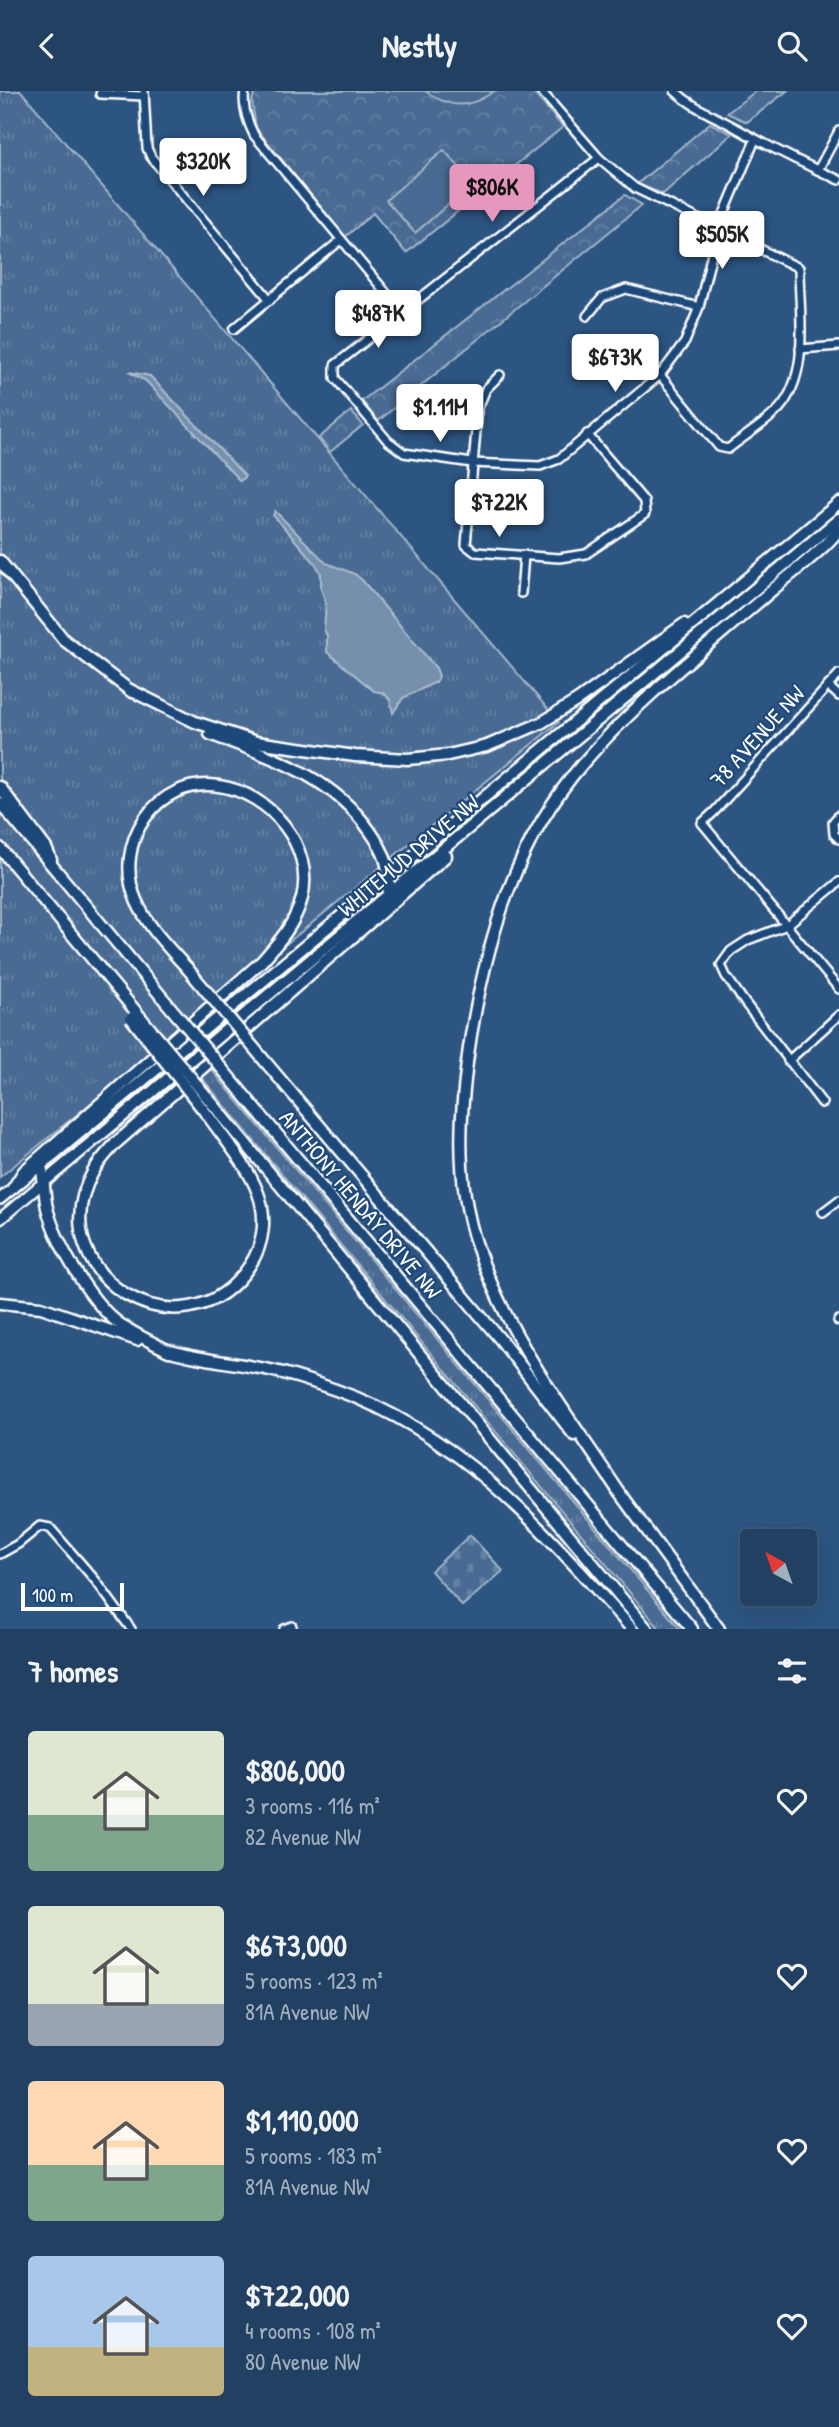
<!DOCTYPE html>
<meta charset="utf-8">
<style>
:root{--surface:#214062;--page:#2d4b6b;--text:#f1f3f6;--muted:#a2afbe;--line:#3e5977;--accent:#e797bd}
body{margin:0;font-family:"Patrick Hand",sans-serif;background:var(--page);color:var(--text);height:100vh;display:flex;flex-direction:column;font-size:26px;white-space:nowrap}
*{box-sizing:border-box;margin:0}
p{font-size:23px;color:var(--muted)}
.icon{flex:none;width:38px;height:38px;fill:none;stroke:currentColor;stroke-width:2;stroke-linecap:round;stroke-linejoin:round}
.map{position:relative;height:1538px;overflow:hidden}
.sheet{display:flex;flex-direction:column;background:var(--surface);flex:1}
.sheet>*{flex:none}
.needle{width:46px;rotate:320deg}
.controls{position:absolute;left:740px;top:1438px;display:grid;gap:14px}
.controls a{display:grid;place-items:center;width:77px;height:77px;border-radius:7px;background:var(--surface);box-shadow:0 7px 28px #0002,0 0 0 2px var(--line);font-size:35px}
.scale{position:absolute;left:21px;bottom:18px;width:103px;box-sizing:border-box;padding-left:7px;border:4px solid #fff;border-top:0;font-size:19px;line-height:24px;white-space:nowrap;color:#fff;-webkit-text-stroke:5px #1f4a7a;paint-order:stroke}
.price{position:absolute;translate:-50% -60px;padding:0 16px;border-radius:7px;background:#fff;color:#222;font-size:23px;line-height:46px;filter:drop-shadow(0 2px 4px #0008)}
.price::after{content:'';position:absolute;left:50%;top:42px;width:21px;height:16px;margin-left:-10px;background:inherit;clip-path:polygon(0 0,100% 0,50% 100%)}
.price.current{background:var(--accent);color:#111}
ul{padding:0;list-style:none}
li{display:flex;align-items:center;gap:21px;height:175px;padding:0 28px}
li span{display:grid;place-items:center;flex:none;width:196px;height:140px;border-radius:7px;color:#555}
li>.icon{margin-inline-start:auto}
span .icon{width:84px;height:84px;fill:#fffc;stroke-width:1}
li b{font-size:30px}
h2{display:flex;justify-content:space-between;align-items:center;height:84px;padding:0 28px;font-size:30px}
header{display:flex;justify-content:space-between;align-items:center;height:91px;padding:0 28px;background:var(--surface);font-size:32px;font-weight:700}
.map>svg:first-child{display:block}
.grass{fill:url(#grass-tufts);stroke:#a4b5c8;stroke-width:2}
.cemetery{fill:url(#cemetery-stones);stroke:#a4b5c8;stroke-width:2}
.park{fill:url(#park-crowns);stroke:#a4b5c8;stroke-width:2}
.pitch{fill:#486b92;stroke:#a4b5c8;stroke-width:2}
.water{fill:#748fad;stroke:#acbcce;stroke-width:2}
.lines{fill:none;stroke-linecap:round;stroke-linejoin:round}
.minor-casing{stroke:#fff;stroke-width:12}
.major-casing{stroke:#fff;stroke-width:14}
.highway-casing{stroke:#fff;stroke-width:15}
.minor{stroke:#1f4a7a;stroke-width:7}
.major{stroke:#1f4a7a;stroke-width:9}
.highway{stroke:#1f4a7a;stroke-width:10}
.highway-bridge-casing{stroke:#fff;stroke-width:15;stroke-linecap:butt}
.highway-bridge{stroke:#1f4a7a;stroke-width:10}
.labels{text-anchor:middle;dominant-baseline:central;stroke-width:5;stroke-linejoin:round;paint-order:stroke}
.street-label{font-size:23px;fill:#fff;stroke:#1f4a7a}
</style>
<header><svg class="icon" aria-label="back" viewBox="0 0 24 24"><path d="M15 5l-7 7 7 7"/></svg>Nestly<svg class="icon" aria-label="search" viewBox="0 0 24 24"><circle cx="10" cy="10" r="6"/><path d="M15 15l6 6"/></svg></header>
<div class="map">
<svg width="839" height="1538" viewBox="0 0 839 1538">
<defs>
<pattern id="grass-tufts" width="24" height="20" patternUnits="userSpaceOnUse" patternTransform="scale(1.75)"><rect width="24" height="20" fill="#486b92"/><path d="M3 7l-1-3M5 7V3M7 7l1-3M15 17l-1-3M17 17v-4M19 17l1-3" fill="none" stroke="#6381a2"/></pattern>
<pattern id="cemetery-stones" width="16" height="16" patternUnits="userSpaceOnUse" patternTransform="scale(1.75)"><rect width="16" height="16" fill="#486b92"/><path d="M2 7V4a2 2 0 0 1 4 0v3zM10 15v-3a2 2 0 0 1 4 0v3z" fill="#6381a2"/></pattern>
<pattern id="park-crowns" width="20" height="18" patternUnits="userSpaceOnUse" patternTransform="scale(1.75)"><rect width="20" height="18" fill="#486b92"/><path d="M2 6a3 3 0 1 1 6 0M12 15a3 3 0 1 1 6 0" fill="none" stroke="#6381a2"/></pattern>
</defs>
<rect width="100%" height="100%" fill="#2c5582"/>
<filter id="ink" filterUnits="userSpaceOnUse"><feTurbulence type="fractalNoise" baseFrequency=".0143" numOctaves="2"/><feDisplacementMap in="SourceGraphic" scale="14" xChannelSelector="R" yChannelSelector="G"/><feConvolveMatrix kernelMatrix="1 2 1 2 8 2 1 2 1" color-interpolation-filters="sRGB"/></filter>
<g filter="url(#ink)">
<g class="grass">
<polygon points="0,0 21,0 559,631 0,1086"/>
<polygon points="211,978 680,1538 660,1538 201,986"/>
</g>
<polygon class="cemetery" points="470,1444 503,1480 462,1515 431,1480"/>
<g class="park">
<polygon points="255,0 532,0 563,36 406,162 373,122 345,146 256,37 252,10"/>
<polygon points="756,0 787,0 747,31 727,22"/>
<polygon points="710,32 732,43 663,103 637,93"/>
<polygon points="625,104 642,114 378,330 362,310"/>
<polygon points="351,320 363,334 330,361 319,347"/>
</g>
<g class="pitch">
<path d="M425,0H494C470,18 450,18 425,0Z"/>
<polygon points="444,59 473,92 415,142 386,109"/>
</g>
<g class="water">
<polygon points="129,281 150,285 245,385 240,390 146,290"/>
<polygon points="275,420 326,472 355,483 362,489 436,577 439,585 436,591 403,607 393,622 390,609 384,602 374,600 327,561 327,545 324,538 326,512 321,497 321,482 315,472 273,424"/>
</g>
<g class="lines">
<g class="minor-casing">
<g id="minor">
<polyline points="144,0 147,57 151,66 270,209"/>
<path d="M245,0C242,15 247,30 254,44L403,222"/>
<path d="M541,0L599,67L635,97L799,177C799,222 811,282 779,318C765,333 744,345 728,358L719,356L660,284"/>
<path d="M675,0C693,17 715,25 736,37C769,56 804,73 839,89"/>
<polyline points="100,3 144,5"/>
<polyline points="599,67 335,274 335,287 388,350 404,362 472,372 540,375 559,368 660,284 685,251 699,216 718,137 755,49"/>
<polyline points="818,79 839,40"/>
<polyline points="587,225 602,207 626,198 699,216"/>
<polyline points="234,238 341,149"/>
<polyline points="800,258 839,255"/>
<polyline points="500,284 486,298 478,317 466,454 475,461 559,467 586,463 645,423 644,410 587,343"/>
<polyline points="521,502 524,464"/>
<polyline points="839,583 714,721 702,732 839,898"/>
<polyline points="828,595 839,605"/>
<polyline points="839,724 833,731 834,743 839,748"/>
<polyline points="788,970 839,924"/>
<polyline points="822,1012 745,912 726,885 721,874 731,860 748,849 787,834 839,791"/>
<polyline points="823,1121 839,1109"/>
<polyline points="838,1230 839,1229"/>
<polyline points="0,1463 18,1453 40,1435 50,1437 96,1490 131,1538"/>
<polyline points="284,1538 292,1535"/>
</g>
</g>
<g class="major-casing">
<g id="major">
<polyline points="0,1108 41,1074"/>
<polyline points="0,1128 44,1091"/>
</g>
</g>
<g class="highway-casing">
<g id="highway">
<polyline points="0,470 64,549 132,601"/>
<polyline points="128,598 195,631 256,651 355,665 408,668 448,664 487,655 541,632 578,609 684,533"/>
<path d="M210,643C270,666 331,684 370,740C385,761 392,779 388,805"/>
<polyline points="0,696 46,757 51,769"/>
<polyline points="0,712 176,923"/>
<polyline points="0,757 137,922"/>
<polyline points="269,975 500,1248 574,1344"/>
<polyline points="239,998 692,1538"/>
<polyline points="217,1018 647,1538"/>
<path d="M209,1026C226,1050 248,1075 258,1102C267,1126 264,1153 250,1174C185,1274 36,1183 93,1081C99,1070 108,1061 116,1052L446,765"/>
<polyline points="44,1091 839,428"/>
<path d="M13,1097L24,1080L262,870C279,851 295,833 302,807C315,755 269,702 219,695C156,685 112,753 136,809C147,835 168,856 187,877"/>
<polyline points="0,1212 41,1216 137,1249"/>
<path d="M165,1258C193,1268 224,1270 254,1276C281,1280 310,1290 336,1299C462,1343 546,1442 632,1538"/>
<path d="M169,1260C152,1251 133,1243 117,1231C89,1209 56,1152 47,1117C44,1103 44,1088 41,1074L839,412"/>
<polyline points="618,1400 719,1538"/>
<path d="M621,1404C569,1325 507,1246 477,1155C454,1087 460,1014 471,944C488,845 516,749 584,671C639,608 708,555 771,500C793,481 820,462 839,439"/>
</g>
</g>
<use href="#minor" class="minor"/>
<use href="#major" class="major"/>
<use href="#highway" class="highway"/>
<g class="highway-bridge-casing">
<g id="highway-bridge">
<polyline points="187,877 269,975"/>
<polyline points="137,922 217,1018"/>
<polyline points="176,923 239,998"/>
<polyline points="131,927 209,1026"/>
</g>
</g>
<use href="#highway-bridge" class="highway-bridge"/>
</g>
</g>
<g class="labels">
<g class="street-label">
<text transform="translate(757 645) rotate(-48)">78 AVENUE NW</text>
<text transform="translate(408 764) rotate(-40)">WHITEMUD DRIVE NW</text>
<text transform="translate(361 1113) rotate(50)">ANTHONY HENDAY DRIVE NW</text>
</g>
</g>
</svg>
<div class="controls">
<a><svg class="needle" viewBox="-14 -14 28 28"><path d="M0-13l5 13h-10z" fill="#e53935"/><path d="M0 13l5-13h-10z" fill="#a2afbe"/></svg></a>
</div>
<div class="scale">100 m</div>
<b class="price" style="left:203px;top:107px">$320K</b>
<b class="price current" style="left:492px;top:133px">$806K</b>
<b class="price" style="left:722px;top:180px">$505K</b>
<b class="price" style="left:378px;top:259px">$487K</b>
<b class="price" style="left:615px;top:303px">$673K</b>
<b class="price" style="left:440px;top:353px">$1.11M</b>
<b class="price" style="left:499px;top:448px">$722K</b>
</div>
<section class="sheet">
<h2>7 homes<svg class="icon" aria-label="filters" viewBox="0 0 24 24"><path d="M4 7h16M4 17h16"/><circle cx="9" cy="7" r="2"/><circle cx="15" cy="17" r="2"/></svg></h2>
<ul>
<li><span style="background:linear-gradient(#dfe7d0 60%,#7fa58c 0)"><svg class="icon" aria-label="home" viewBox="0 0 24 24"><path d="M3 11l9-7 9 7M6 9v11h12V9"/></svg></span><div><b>$806,000</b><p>3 rooms · 116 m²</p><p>82 Avenue NW</p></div><svg class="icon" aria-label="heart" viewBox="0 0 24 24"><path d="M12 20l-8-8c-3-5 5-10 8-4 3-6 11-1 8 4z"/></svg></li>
<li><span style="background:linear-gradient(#dfe7d0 70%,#9aa5b1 0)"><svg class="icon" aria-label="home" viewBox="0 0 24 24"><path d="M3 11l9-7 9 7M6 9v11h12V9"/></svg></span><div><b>$673,000</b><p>5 rooms · 123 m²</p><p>81A Avenue NW</p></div><svg class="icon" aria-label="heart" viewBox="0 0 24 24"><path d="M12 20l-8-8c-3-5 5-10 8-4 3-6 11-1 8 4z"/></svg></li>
<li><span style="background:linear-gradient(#ffd9b3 60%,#7fa58c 0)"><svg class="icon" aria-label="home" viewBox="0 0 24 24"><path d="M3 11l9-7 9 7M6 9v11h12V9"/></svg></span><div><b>$1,110,000</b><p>5 rooms · 183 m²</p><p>81A Avenue NW</p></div><svg class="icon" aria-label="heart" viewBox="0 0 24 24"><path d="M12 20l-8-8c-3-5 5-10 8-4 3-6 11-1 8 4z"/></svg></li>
<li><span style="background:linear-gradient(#a9c7e8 65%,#c2b280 0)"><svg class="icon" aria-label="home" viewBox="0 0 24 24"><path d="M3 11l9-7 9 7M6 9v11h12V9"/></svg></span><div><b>$722,000</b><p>4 rooms · 108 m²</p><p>80 Avenue NW</p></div><svg class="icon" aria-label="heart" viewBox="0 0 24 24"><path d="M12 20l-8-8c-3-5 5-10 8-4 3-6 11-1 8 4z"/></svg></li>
</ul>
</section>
